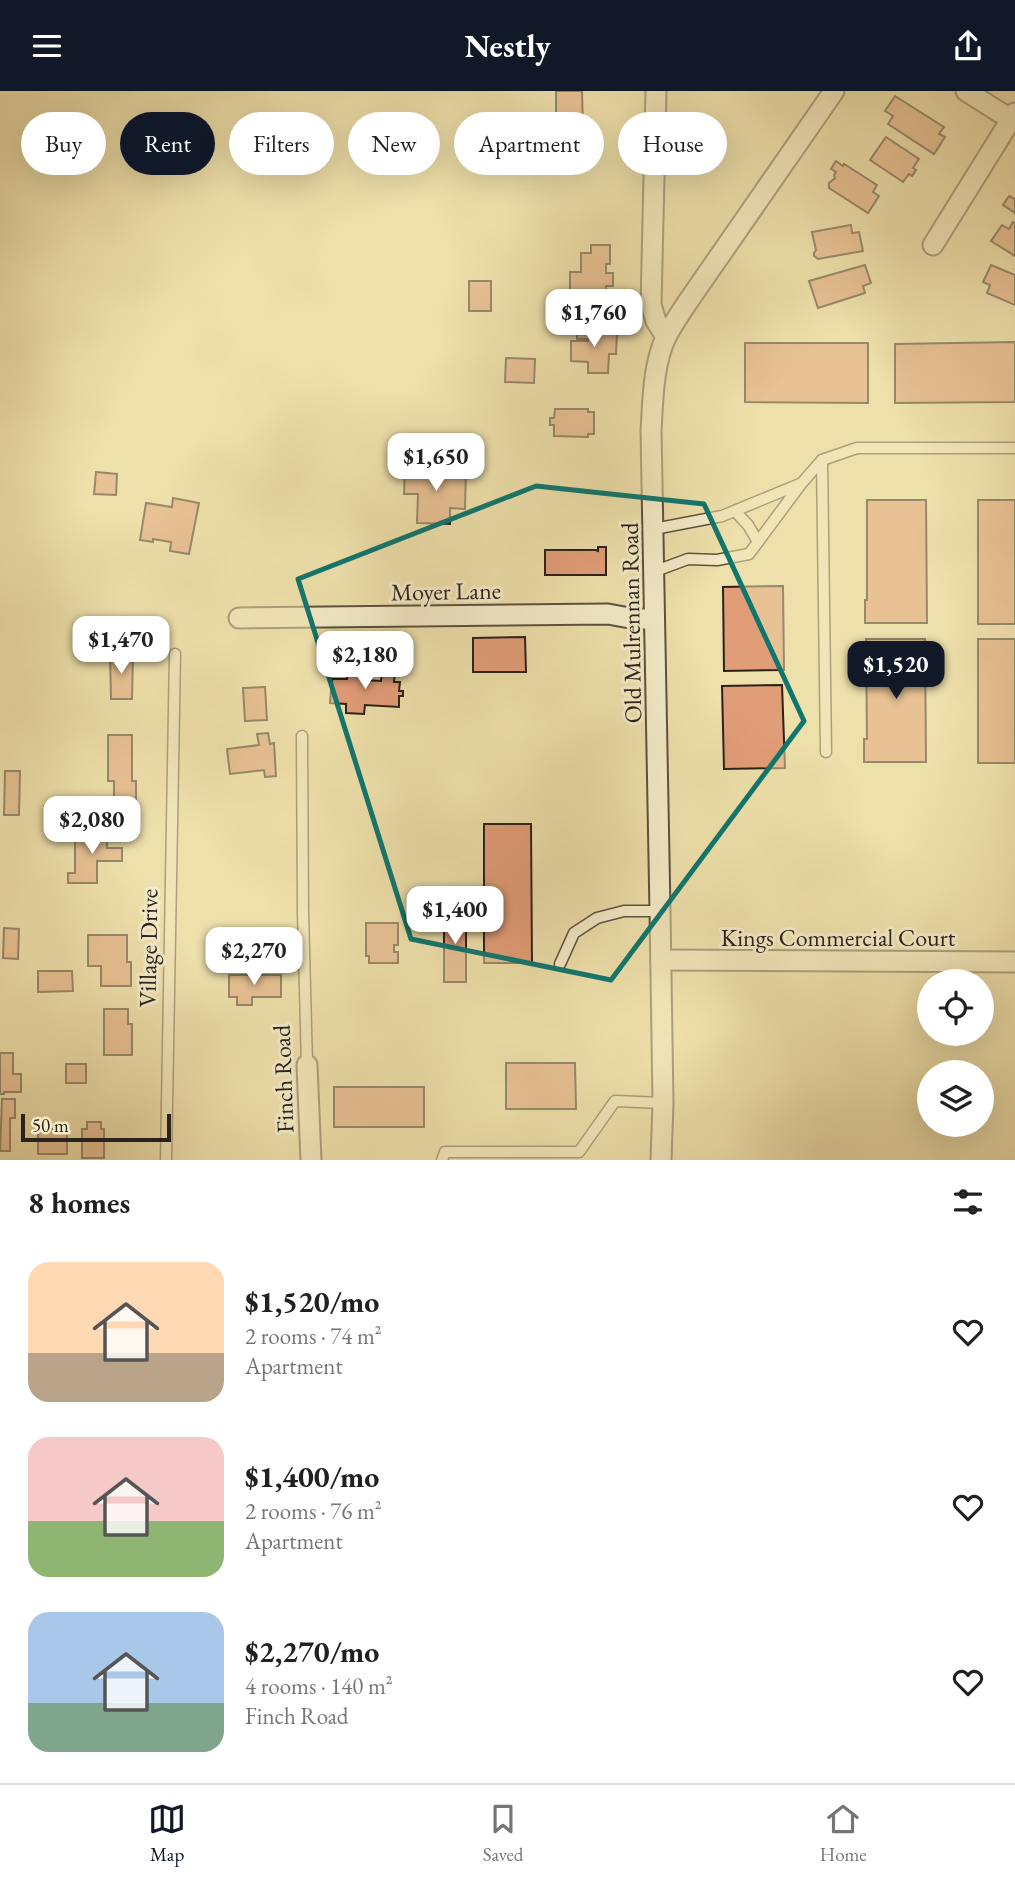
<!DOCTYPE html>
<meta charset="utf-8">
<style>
:root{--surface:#fff;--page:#f2f2f2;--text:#202124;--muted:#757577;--line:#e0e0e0;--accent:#111827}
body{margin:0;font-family:"EB Garamond",serif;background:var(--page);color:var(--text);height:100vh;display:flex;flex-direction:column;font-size:26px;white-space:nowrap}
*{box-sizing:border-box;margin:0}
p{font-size:23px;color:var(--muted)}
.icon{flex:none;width:38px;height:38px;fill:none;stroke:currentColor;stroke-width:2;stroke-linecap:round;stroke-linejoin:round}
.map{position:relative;height:1069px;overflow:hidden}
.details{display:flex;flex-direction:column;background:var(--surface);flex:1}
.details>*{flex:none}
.top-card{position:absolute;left:21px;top:21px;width:973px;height:63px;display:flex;gap:14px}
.controls{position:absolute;left:917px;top:878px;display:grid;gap:14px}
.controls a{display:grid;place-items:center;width:77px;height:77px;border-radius:50%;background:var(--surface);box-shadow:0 7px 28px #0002;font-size:35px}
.scale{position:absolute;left:21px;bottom:18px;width:150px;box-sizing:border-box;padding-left:7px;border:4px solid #2b221a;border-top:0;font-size:19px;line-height:24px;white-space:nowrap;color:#2b221a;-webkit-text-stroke:5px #f4ebc8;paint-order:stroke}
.price{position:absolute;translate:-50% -60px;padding:0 16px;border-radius:14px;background:#fff;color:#222;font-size:23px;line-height:46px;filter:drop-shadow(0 2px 4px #0008)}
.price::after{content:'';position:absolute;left:50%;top:42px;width:21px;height:16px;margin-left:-10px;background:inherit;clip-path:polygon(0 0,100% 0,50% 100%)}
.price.selected{background:var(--accent);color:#fff}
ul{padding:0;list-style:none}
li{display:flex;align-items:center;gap:21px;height:175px;padding:0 28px}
li span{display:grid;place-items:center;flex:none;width:196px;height:140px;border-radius:21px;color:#555}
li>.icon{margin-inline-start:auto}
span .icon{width:84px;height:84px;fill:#fffc;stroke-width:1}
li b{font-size:30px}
h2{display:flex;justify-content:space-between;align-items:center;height:84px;padding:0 28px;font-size:30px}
.chip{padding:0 24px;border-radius:32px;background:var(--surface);box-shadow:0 7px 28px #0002;font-size:24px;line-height:63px}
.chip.selected{background:var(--accent);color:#fff}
header{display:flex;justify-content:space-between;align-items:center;height:91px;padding:0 28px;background:var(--accent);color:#fff;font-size:32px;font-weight:700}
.menu{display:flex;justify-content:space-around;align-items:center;height:98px;border-top:2px solid var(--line);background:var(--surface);font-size:19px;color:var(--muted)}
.menu a{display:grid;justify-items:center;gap:4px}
.menu .selected{color:var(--accent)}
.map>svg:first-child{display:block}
.building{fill:#e19d78;stroke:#2b221a;stroke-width:2}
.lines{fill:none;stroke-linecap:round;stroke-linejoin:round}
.service-casing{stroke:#5c523e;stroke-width:13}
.minor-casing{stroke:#5c523e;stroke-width:23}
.service{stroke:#f4ebc8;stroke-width:10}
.minor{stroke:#f4ebc8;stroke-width:19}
.marked{fill:none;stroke:#0f766e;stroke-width:5;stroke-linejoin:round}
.labels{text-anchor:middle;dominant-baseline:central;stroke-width:6;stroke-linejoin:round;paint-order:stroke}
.street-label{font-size:24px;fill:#2b221a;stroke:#f4ebc8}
</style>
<header><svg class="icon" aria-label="menu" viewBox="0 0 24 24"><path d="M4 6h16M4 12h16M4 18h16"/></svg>Nestly<svg class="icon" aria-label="share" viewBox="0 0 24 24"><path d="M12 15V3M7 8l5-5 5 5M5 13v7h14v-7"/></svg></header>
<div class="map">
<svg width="1015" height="1069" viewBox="0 0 1015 1069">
<rect width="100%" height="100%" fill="#eee0ab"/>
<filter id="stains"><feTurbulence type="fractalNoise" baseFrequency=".00286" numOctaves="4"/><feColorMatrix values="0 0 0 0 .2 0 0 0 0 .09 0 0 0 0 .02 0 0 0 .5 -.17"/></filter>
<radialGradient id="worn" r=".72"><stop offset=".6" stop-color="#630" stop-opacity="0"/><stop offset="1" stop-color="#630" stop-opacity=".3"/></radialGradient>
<g class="building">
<polygon points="556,0 582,0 583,40 556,40"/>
<polygon points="895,5 944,36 939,43 945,46 934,63 888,33 893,25 885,20"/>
<polygon points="886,46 919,68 913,77 916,79 912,85 909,83 903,91 870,69"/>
<polygon points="836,70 843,75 844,73 877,94 873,101 879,105 868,122 829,97 829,92 835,87 834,84 836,81 831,78"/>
<polygon points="1009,105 1015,108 1015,122 1003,114"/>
<polygon points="1013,131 1015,132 1015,165 991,150 1002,134 1009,138"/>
<polygon points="851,134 852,142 859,141 863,160 818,168 814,165 814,162 816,159 812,141"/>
<polygon points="591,154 610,154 610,173 606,173 606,182 613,182 613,195 606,195 606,204 570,204 570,181 581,181 581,162 591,162"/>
<polygon points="865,174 871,192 863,195 865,202 818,217 809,190"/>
<polygon points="991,174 1015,184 1015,214 987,202 990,194 983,191"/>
<rect x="469" y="190" width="22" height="30"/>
<polygon points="577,237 609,238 609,242 617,242 616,263 609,263 608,282 588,282 588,271 571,270 571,250 588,250 588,248 577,248"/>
<polygon points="1015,251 1015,311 895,312 895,253"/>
<polygon points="745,252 868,252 868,312 745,311"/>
<polygon points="506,267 535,268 534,292 505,291"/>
<polygon points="555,318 588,318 588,321 594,321 594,343 588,343 588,346 554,345 554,334 550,334 550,327 554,327"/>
<polygon points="405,377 466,378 465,418 450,417 450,433 417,432 418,403 404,403"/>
<polygon points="96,381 117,383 116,404 94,403"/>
<polygon points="173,407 199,412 189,463 170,460 171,451 153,448 153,451 140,449 146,412 172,416"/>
<polygon points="867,409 926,409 927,532 865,532 865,509 867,509"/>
<rect x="978" y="409" width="37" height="124"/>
<polygon points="598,456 606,456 606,484 545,484 545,459 596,459 598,460"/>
<polygon points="783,495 784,579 724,580 723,496"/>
<polygon points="525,546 526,581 473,581 473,547"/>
<polygon points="866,548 925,548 926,671 864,671 864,648 867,648"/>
<rect x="978" y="548" width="37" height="124"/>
<polygon points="110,563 133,563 132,608 111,608"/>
<polygon points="348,577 364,578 364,589 381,590 382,579 395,580 394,591 400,591 399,600 403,600 403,605 399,605 399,616 365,614 364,623 346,622 346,613 330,612 332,588 347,588"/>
<polygon points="782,594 785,677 724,678 722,595"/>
<polygon points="265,596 267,629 245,630 243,597"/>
<polygon points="268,642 270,653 274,652 276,685 265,686 264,679 230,683 227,658 259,654 257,643"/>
<polygon points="108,644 132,644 132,690 136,690 136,712 114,712 114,690 108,690"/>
<polygon points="5,680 20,680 19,724 4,724"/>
<polygon points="484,733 531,733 532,872 484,872"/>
<polygon points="94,737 98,737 98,741 107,741 107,757 122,757 122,770 97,770 97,792 68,792 68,782 75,782 75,743 84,743 84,741 94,741"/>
<rect x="444" y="818" width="22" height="73"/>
<polygon points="366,832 398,832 398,854 394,854 394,861 398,861 398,872 369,872 369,865 366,865"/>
<polygon points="4,837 19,838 18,868 3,867"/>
<polygon points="88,844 127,844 127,871 131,871 131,895 101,895 101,875 88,875"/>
<polygon points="248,877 255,877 255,884 281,884 281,906 252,906 252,914 237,914 237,906 229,906 229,884 248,884"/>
<polygon points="38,880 72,880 73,900 38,901"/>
<polygon points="104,918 128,918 128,933 132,933 132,964 104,964"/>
<polygon points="0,962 13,962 13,983 21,983 21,1001 4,1001 4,1003 0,1003"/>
<polygon points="506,972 575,972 576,1018 506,1018"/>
<rect x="66" y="973" width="20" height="19"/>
<rect x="334" y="996" width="90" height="40"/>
<polygon points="2,1008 15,1008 15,1027 10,1027 10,1060 0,1060"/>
<polygon points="87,1031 101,1031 101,1038 104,1038 104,1067 82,1067 82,1038 87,1038"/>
<rect x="38" y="1038" width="29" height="25"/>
</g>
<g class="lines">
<g class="service-casing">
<g id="service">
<polyline points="822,369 826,661"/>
<polyline points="735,420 748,434 758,451"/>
<polyline points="654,438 722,425 800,393"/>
<polyline points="653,481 688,468 717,469 749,463 801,393 822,369 857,357 1015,357"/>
<polyline points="302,645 303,821 307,974"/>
<polyline points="560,873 574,842 597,827 624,820 660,820"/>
<polyline points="166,1069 175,563"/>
<polyline points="442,1069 445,1061 579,1061 615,1010 663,1012"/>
</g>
</g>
<g class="minor-casing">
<g id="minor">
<polyline points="656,0 651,214 656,230 666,246"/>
<polyline points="966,0 1015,31"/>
<polyline points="933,154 1015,22"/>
<polyline points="239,527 608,523 635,528 654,528"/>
<polyline points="661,869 1015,871"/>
<polyline points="307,974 311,1069"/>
<path d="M661,1069L663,1012L660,820L651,339C653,308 653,274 666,246C672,234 680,223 687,212L834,0"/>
</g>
</g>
<use href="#service" class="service"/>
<use href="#minor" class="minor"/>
</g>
<path d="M0 0H1015V1069H0ZM536,395L704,413L804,630L611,889L411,848L298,488Z" fill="#eee0ab" fill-opacity=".55" fill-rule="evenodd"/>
<path class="marked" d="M536,395L704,413L804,630L611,889L411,848L298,488Z"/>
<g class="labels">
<g class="street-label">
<text transform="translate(446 500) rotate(-1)">Moyer Lane</text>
<text transform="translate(631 532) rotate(-91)">Old Mulrennan Road</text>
<text x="838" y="846">Kings Commercial Court</text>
<text transform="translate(148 857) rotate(-89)">Village Drive</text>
<text transform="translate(283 988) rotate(-92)">Finch Road</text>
</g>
</g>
<rect width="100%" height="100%" filter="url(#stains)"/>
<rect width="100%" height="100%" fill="url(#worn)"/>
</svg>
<div class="controls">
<a><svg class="icon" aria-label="locate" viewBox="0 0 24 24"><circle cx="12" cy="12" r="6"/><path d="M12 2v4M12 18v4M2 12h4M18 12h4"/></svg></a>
<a><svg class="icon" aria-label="layers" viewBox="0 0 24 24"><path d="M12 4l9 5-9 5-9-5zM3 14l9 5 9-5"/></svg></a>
</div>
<div class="scale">50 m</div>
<b class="price" style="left:594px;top:258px">$1,760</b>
<b class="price" style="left:436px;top:402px">$1,650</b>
<b class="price" style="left:121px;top:585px">$1,470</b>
<b class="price" style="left:365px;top:600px">$2,180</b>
<b class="price selected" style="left:896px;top:610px">$1,520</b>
<b class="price" style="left:92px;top:765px">$2,080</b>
<b class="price" style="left:455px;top:855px">$1,400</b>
<b class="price" style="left:254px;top:896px">$2,270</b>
<div class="top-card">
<a class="chip">Buy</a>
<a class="chip selected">Rent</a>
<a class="chip">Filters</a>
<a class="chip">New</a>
<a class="chip">Apartment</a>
<a class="chip">House</a>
</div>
</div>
<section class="details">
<h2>8 homes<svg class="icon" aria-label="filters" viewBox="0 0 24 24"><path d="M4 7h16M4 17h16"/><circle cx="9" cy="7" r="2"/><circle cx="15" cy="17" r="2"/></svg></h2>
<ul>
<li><span style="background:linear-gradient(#ffd9b3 65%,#b9a48a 0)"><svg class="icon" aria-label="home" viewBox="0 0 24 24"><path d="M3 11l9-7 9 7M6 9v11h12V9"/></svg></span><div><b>$1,520/mo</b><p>2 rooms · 74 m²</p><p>Apartment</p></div><svg class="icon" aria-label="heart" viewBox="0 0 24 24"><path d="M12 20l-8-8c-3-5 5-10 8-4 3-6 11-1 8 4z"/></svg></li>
<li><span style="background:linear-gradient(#f6c9c9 60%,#8fb573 0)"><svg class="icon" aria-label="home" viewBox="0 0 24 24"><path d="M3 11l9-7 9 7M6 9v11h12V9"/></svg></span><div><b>$1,400/mo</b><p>2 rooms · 76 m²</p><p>Apartment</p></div><svg class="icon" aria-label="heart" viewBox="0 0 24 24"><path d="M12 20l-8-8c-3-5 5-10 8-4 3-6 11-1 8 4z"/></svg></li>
<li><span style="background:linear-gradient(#a9c7e8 65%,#7fa58c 0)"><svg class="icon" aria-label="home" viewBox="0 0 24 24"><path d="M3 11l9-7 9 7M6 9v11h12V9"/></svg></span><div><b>$2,270/mo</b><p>4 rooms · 140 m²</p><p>Finch Road</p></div><svg class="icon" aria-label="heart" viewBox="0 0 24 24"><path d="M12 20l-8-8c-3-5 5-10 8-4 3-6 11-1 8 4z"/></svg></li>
</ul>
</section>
<nav class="menu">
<a class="selected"><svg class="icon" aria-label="map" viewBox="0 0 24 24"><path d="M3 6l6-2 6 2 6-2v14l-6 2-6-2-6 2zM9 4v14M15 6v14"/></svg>Map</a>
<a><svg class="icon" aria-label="saved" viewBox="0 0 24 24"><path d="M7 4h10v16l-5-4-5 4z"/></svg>Saved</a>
<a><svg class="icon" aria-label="home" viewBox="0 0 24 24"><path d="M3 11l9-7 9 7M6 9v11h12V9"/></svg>Home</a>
</nav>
